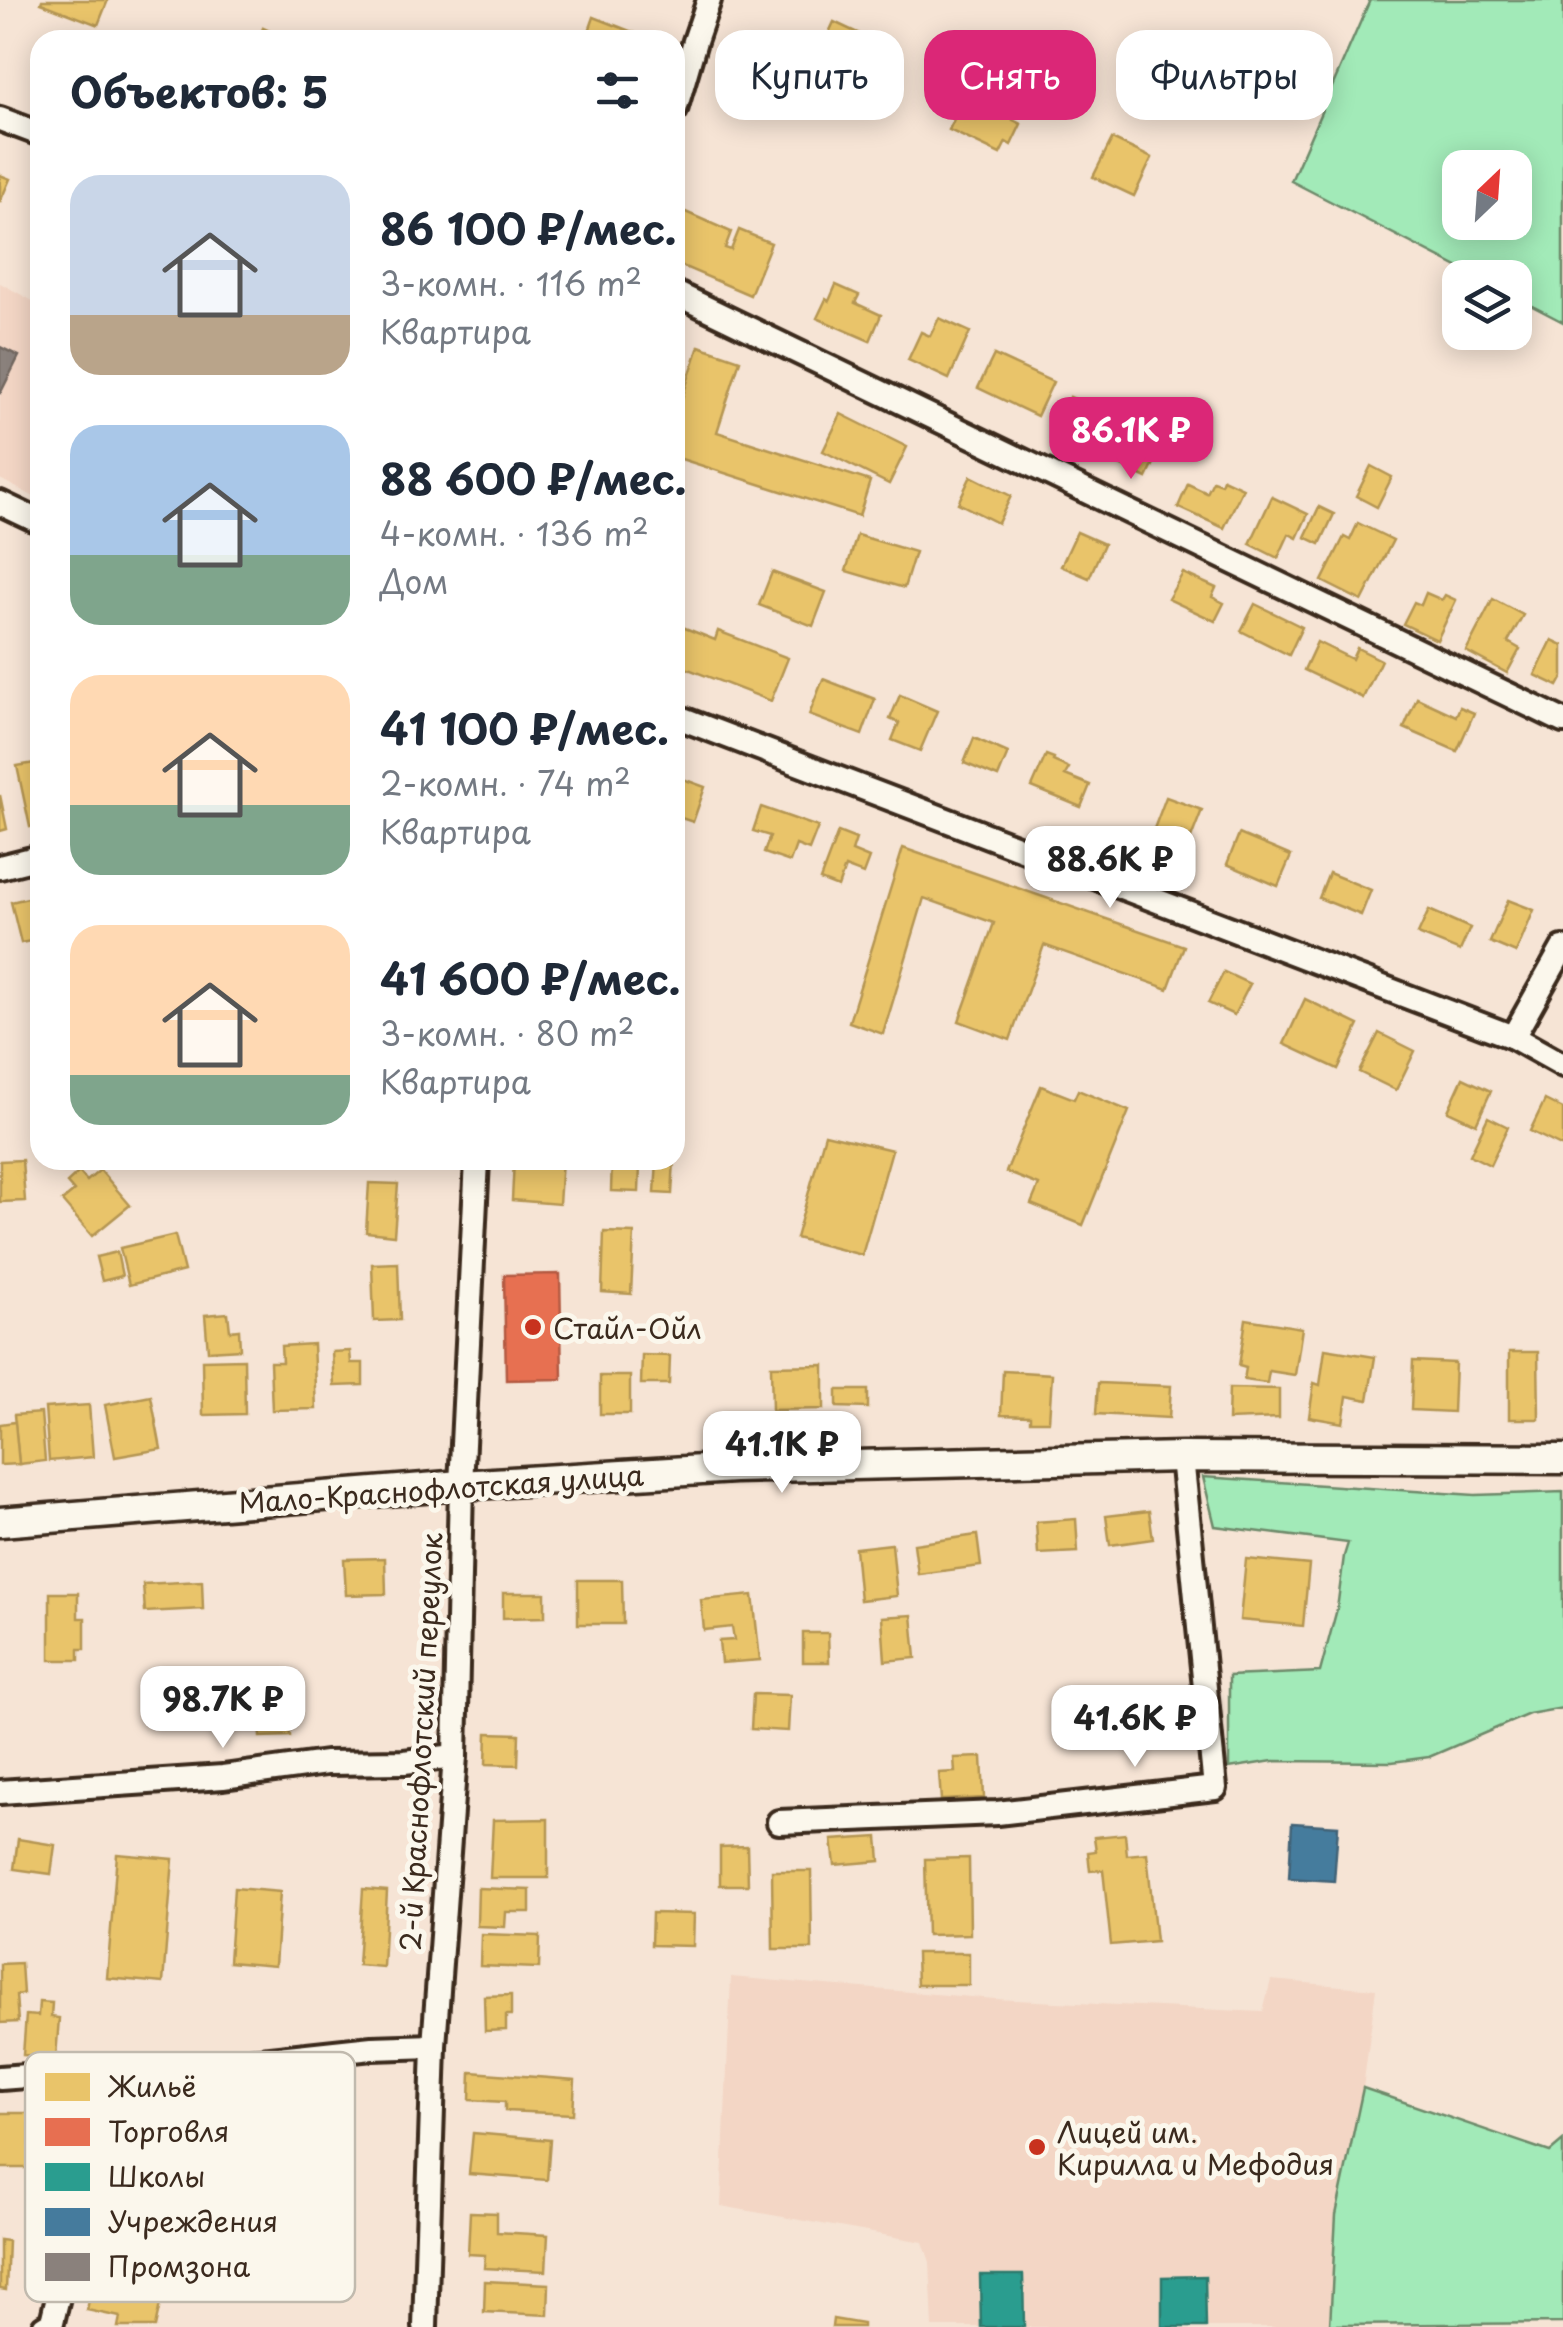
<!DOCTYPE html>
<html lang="ru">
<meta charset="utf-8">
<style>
:root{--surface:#fff;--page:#f6f6f7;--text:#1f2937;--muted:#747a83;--accent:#db2777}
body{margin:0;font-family:"Playpen Sans",sans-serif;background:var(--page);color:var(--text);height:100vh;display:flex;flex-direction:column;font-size:38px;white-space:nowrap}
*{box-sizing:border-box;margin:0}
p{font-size:32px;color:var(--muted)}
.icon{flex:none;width:55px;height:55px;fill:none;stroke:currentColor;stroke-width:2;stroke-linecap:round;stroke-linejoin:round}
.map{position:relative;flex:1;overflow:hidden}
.drawer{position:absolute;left:30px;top:30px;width:655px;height:1140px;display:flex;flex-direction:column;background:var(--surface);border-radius:30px;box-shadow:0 5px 25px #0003}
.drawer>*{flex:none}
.banner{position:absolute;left:715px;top:30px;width:698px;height:90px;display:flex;gap:20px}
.needle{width:65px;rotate:25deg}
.tools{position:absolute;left:1442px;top:150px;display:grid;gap:20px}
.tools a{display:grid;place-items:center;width:90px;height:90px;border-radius:20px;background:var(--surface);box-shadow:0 5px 25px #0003;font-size:50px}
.price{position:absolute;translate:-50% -85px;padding:0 22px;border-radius:20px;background:#fff;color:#222;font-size:32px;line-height:65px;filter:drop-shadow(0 2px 5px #0008)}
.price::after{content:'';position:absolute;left:50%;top:60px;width:30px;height:22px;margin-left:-15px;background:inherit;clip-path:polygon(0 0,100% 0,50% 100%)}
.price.current{background:var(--accent);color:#fff}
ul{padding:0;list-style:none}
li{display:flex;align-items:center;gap:30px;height:250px;padding:0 40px}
li span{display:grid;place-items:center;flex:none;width:280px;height:200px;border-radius:30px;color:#555}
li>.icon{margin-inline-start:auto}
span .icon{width:120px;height:120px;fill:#fffc;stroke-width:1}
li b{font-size:42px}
h2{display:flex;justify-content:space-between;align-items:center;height:120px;padding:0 40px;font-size:42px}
.chip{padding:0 35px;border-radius:30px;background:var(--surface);box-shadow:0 5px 25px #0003;font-size:35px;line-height:90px}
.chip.current{background:var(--accent);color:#fff}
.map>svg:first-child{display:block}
.built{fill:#f3d6c5}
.green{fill:#a2eab8;stroke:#6e8a6b;stroke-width:2.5;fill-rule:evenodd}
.homes{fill:#e9c46a;stroke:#b59653;stroke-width:2.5}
.shops{fill:#e76f51;stroke:#b35a42;stroke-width:2.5}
.schools{fill:#2a9d8f;stroke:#2f7a6d;stroke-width:2.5}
.public{fill:#457b9d;stroke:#426377;stroke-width:2.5}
.industry{fill:#8a817c;stroke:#726760;stroke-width:2.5}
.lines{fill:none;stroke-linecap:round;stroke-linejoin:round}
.minor-casing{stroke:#3b2a1e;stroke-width:30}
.tertiary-casing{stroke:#3b2a1e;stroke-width:35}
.minor{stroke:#fbf7ec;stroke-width:22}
.tertiary{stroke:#fbf7ec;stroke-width:28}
.poi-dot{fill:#c8321e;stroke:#fbf7ec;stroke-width:4}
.labels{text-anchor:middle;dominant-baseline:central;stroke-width:10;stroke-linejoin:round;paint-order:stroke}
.poi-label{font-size:28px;fill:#3b2a1e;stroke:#fbf7ec;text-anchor:start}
.street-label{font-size:28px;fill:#3b2a1e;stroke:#fbf7ec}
.key{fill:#fbf7ec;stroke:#c1baae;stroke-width:2.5}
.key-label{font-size:28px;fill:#3b2a1e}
</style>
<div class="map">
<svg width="1563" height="2327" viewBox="0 0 1563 2327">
<rect width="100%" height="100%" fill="#f6e4d5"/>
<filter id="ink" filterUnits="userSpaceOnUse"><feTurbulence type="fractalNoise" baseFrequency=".01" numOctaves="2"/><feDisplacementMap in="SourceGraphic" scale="20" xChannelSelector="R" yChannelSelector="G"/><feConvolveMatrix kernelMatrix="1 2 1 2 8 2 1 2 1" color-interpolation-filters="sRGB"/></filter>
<g filter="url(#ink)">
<g class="built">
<polygon points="0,283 40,305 40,500 0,479"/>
<polygon points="731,1977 995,1999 1263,2012 1271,1980 1376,1989 1363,2088 1336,2215 1329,2327 933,2327 930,2262 923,2242 721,2206"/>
</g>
<g class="green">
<path d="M1370,0H1563V322L1515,297V278L1477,277L1291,181ZM1460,168H1515V222H1460Z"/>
<polygon points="1203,1477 1475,1495 1563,1492 1563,1708 1529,1714 1429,1757 1392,1762 1273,1761 1229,1768 1229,1676 1320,1672 1337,1609 1344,1556 1348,1543 1215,1526"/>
<polygon points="1363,2088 1550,2152 1563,2141 1563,2323 1330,2325 1336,2215"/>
</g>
<g class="homes">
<polygon points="42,0 108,0 98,25 41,3"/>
<polygon points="594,17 643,36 642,40 586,40"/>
<polygon points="834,22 894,50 874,91 819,65 824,54 820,52"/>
<polygon points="263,28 289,40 258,40"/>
<polygon points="967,91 1016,114 1013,120 1021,124 1011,145 1006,142 1000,154 949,130"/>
<polygon points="1112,139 1152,158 1134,196 1093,177"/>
<polygon points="0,175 10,179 0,202"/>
<polygon points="681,210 731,232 725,248 731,250 739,230 771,243 750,295 675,263 675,223"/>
<polygon points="836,285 859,295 855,303 881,315 870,341 817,318 826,299 829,301"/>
<polygon points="939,318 970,332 949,379 908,360 921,332 930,336"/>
<polygon points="699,346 740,360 717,432 870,481 859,516 675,457 675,420"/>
<polygon points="994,355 1053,382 1037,416 978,388"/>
<polygon points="1070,397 1121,420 1101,461 1051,438"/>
<polygon points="841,414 907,447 889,484 823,451"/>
<polygon points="1128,423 1165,440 1147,478 1111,461"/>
<polygon points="1371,466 1392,477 1377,507 1356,496"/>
<polygon points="971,476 1011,496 998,523 958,503"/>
<polygon points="1223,479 1243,488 1224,528 1178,507 1188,484 1207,493 1213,481 1221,484"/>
<polygon points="1272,497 1308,514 1297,538 1289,534 1278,558 1250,544"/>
<polygon points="1319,507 1334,514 1320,544 1305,537"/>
<polygon points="1358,523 1393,540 1362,601 1322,581 1344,537 1350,540"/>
<polygon points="1077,532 1104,544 1089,578 1061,566"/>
<polygon points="857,535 915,552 904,588 846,571"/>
<polygon points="772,572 826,592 813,626 759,605"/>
<polygon points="1183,573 1216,588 1212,597 1224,603 1215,621 1168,599"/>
<polygon points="1426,593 1442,600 1445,595 1456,600 1437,640 1403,624 1414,602 1421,605"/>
<polygon points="1493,599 1523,615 1508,642 1520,649 1507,673 1466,651"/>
<polygon points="1255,604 1302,627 1289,655 1241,631"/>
<polygon points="675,624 715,640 718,631 788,658 771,701 675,664"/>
<polygon points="1552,640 1563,645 1563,677 1558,686 1535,675"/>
<polygon points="1317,642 1352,659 1357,648 1381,660 1363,698 1304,670"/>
<polygon points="823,679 875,699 862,735 809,715"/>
<polygon points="900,695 937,711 920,751 892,740 899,723 890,719"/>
<polygon points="1417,698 1456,716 1460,707 1474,713 1457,751 1404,728"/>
<polygon points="974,738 1008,753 998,777 964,763"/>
<polygon points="1046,755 1054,758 1053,761 1069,768 1065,775 1090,785 1081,807 1032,787"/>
<polygon points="40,762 40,825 30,827 17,766"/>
<polygon points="683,779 705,787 693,822 675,816 675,803"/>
<polygon points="0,795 7,829 0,831"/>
<polygon points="1166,797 1202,810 1191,838 1181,834 1177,843 1152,834"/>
<polygon points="761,807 818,827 809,850 796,845 790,862 764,853 770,836 753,831"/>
<polygon points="838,832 856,839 852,851 869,858 863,874 845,867 838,887 820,880"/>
<polygon points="1239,834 1291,856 1278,886 1227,864"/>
<polygon points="903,848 1184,946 1168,989 1044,945 1010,1040 959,1021 994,923 924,898 883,1034 849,1022"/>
<polygon points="1329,873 1371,890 1361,915 1319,898"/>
<polygon points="40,895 40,939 21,943 11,902"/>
<polygon points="1508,900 1534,910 1516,953 1490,942"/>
<polygon points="1429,910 1470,928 1460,951 1418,934"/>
<polygon points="1224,972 1250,984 1234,1015 1208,1003"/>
<polygon points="1305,999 1359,1025 1338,1069 1284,1044"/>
<polygon points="1379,1033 1415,1051 1396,1090 1359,1072"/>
<polygon points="1463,1078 1491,1091 1476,1124 1448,1111"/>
<polygon points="1041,1086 1074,1099 1078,1090 1129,1111 1083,1225 1031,1204 1039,1185 1006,1172"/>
<polygon points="1545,1100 1563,1109 1563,1147 1530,1131"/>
<polygon points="1488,1117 1508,1127 1490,1165 1470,1155"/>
<polygon points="825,1134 892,1150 862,1255 796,1238"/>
<polygon points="22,1160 25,1201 0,1202 0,1161"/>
<polygon points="514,1160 562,1160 559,1204 512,1200"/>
<polygon points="612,1160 649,1160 649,1165 640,1165 639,1192 611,1191"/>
<polygon points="657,1160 674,1160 672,1194 655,1193"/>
<polygon points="100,1170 130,1205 92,1236 62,1201 74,1191 67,1183 79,1172 87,1181"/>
<polygon points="369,1183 398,1184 394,1235 366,1232"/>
<polygon points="604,1232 634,1233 631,1294 602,1292"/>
<polygon points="175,1235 184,1271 129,1285 120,1248"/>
<polygon points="117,1252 122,1276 102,1281 96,1257"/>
<polygon points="398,1263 400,1320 374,1321 372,1264"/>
<polygon points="228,1313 230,1331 239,1330 240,1349 208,1351 205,1315"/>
<polygon points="1246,1319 1302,1328 1295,1375 1269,1371 1267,1383 1244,1380 1246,1368 1239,1366"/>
<polygon points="313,1344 316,1409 272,1410 270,1362 282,1362 281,1346"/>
<polygon points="1325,1349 1375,1357 1368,1400 1347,1396 1343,1423 1309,1417 1314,1383 1320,1385"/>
<polygon points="350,1351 351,1363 363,1363 363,1385 334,1386 332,1352"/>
<polygon points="1509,1352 1538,1352 1539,1419 1509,1419"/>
<polygon points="642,1355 670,1356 669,1384 641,1384"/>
<polygon points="244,1359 245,1414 203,1415 202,1360"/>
<polygon points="1413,1361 1455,1363 1453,1412 1411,1410"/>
<polygon points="824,1365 824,1409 772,1410 771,1366"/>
<polygon points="1003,1371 1052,1374 1049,1421 1030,1421 1030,1416 1001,1415"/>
<rect x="600" y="1376" width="30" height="38"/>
<polygon points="1098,1383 1171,1386 1169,1418 1096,1414"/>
<polygon points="1229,1388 1279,1389 1279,1418 1228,1420"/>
<polygon points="837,1390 868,1390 868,1408 837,1407"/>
<polygon points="151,1396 161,1449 115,1457 105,1405"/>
<polygon points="89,1405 93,1457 49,1461 45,1408"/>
<polygon points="41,1413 45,1461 19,1464 14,1415"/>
<polygon points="15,1422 19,1464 0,1465 0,1424"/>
<polygon points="1149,1511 1153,1539 1110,1545 1106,1516"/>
<polygon points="1076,1519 1078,1552 1038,1554 1036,1522"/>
<polygon points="977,1535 981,1566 918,1574 914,1544"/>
<polygon points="892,1544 897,1596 860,1600 855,1548"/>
<polygon points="385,1558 386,1594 346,1595 344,1559"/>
<polygon points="1246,1559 1309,1565 1303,1626 1240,1620"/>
<polygon points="578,1580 622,1580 623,1624 578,1624"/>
<polygon points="202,1581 203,1609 145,1612 143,1584"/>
<polygon points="50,1593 78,1593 78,1618 85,1618 85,1649 79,1649 79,1660 50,1660"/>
<polygon points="503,1593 545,1593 545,1617 503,1618"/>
<polygon points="753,1595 760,1660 721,1663 719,1641 734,1640 732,1627 704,1630 701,1600"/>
<polygon points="912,1615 916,1658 885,1661 882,1617"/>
<polygon points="803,1633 828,1633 829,1662 803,1662"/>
<polygon points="286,1674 290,1736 260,1737 256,1676"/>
<polygon points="753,1694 790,1695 788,1731 751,1729"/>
<polygon points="487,1733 519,1734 518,1765 486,1764"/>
<polygon points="982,1757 984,1798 941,1800 939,1773 955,1772 954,1758"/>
<polygon points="548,1819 548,1878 490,1878 493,1820"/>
<polygon points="1125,1834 1127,1855 1147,1853 1156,1941 1111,1945 1103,1870 1090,1871 1088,1852 1096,1851 1094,1837"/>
<polygon points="878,1837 880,1861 835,1865 832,1840"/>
<polygon points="18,1839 55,1845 51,1874 14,1869"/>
<polygon points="747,1846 748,1885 720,1885 720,1847"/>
<polygon points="117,1854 173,1859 163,1983 107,1978"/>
<polygon points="969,1858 970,1934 927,1935 925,1859"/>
<polygon points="772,1871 811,1871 812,1949 773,1949"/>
<polygon points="234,1888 280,1892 275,1966 229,1962"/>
<polygon points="478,1888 530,1890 530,1912 506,1912 505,1927 477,1926"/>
<polygon points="363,1889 387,1891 383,1967 358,1965"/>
<polygon points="652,1913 694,1914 693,1946 651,1945"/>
<polygon points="481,1934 540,1936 539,1968 480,1966"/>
<polygon points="916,1953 969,1953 969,1985 917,1985"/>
<polygon points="21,1963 23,1994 16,1995 18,2022 0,2023 0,1964"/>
<polygon points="511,1995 511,2015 506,2015 506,2030 485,2031 484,1996"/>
<polygon points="39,2002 52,2003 51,2017 59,2018 56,2057 23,2055 26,2015 38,2016"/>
<polygon points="471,2072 575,2080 573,2114 505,2111 505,2102 470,2100"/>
<rect x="0" y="2113" width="30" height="55"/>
<polygon points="473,2133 550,2140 547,2180 469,2174"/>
<polygon points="470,2212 497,2213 497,2232 548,2235 546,2271 484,2268 485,2255 468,2254"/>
<polygon points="0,2240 8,2241 6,2290 0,2289"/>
<polygon points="95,2271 164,2286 155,2327 118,2327 120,2317 87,2310"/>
<polygon points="485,2281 549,2284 548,2315 484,2312"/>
<polygon points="833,2319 863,2324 863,2327 832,2327"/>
</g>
<polygon class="shops" points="560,1274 562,1379 506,1380 504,1275"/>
<g class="schools">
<polygon points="980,2275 1023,2275 1024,2327 981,2327"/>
<polygon points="1205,2276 1206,2327 1162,2327 1162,2277"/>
</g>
<polygon class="public" points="1292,1823 1338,1826 1334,1881 1289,1878"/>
<polygon class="industry" points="0,347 19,356 0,394"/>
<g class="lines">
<g class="minor-casing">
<g id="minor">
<polyline points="675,110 695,41 709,0"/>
<polyline points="0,119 40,134"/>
<polyline points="675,293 1563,721"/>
<polyline points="0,503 40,522"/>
<polyline points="675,716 1513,1037 1563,1065"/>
<polyline points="0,867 40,857"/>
<polyline points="1513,1037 1563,948"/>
<polyline points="0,1792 223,1777 326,1763 404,1762 455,1756"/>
<polyline points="779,1822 997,1813 1215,1788 1182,1457"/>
<polyline points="0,2078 79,2072"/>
<polyline points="44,2327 52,2322 66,2263 62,2163 79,2072 147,2072 372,2048 434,2046"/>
<polyline points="425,2327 434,2046 455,1756 461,1485 477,1160"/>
</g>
</g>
<g class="tertiary-casing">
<polyline id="tertiary" points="0,1522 461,1485 734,1468 1182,1457 1563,1459"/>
</g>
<use href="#minor" class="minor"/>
<use href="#tertiary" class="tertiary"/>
</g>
</g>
<g class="poi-dot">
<circle cx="533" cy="1327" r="10"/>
<circle cx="1037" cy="2147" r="10"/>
</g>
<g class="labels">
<g class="poi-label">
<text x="553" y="1327">Стайл-Ойл</text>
<text x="1057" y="2131">Лицей им.<tspan x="1057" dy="32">Кирилла и Мефодия</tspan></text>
</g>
<g class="street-label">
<text transform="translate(441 1488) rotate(-4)">Мало-Краснофлотская улица</text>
<text transform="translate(420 1742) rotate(-87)">2-й Краснофлотский переулок</text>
</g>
</g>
<rect x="25" y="2052" width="330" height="250" rx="15" class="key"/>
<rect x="45" y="2073" width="45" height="28" fill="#e9c46a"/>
<rect x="45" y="2118" width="45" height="28" fill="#e76f51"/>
<rect x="45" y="2163" width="45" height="28" fill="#2a9d8f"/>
<rect x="45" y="2208" width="45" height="28" fill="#457b9d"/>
<rect x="45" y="2253" width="45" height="28" fill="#8a817c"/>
<g class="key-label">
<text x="108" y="2097">Жильё</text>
<text x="108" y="2142">Торговля</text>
<text x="108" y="2187">Школы</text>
<text x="108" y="2232">Учреждения</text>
<text x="108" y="2277">Промзона</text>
</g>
</svg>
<div class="tools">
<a><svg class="needle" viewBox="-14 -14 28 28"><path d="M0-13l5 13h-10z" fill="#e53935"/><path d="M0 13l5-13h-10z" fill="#747a83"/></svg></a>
<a><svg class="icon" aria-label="layers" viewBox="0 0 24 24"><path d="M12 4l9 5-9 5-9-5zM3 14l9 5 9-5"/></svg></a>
</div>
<b class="price current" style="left:1131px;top:482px">86.1K ₽</b>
<b class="price" style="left:1110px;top:911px">88.6K ₽</b>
<b class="price" style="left:782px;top:1496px">41.1K ₽</b>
<b class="price" style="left:223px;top:1751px">98.7K ₽</b>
<b class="price" style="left:1135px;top:1770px">41.6K ₽</b>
<div class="banner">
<a class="chip">Купить</a>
<a class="chip current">Снять</a>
<a class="chip">Фильтры</a>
</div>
<section class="drawer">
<h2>Объектов: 5<svg class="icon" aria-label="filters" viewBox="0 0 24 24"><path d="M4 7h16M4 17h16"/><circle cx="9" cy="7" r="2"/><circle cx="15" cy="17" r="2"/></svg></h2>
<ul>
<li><span style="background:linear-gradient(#c9d6e8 70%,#b9a48a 0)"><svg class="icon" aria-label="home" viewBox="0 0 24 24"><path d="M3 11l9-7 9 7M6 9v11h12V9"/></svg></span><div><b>86 100 ₽/мес.</b><p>3-комн. · 116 m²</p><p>Квартира</p></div></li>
<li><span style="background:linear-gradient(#a9c7e8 65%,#7fa58c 0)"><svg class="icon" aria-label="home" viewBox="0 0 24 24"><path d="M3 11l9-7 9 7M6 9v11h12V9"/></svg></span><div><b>88 600 ₽/мес.</b><p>4-комн. · 136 m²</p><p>Дом</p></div></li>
<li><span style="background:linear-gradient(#ffd9b3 65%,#7fa58c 0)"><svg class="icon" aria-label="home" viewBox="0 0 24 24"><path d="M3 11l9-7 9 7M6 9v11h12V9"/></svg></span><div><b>41 100 ₽/мес.</b><p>2-комн. · 74 m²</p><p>Квартира</p></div></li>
<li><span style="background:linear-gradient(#ffd9b3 75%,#7fa58c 0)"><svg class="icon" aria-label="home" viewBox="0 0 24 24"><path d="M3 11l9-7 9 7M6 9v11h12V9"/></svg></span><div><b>41 600 ₽/мес.</b><p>3-комн. · 80 m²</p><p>Квартира</p></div></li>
</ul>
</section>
</div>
